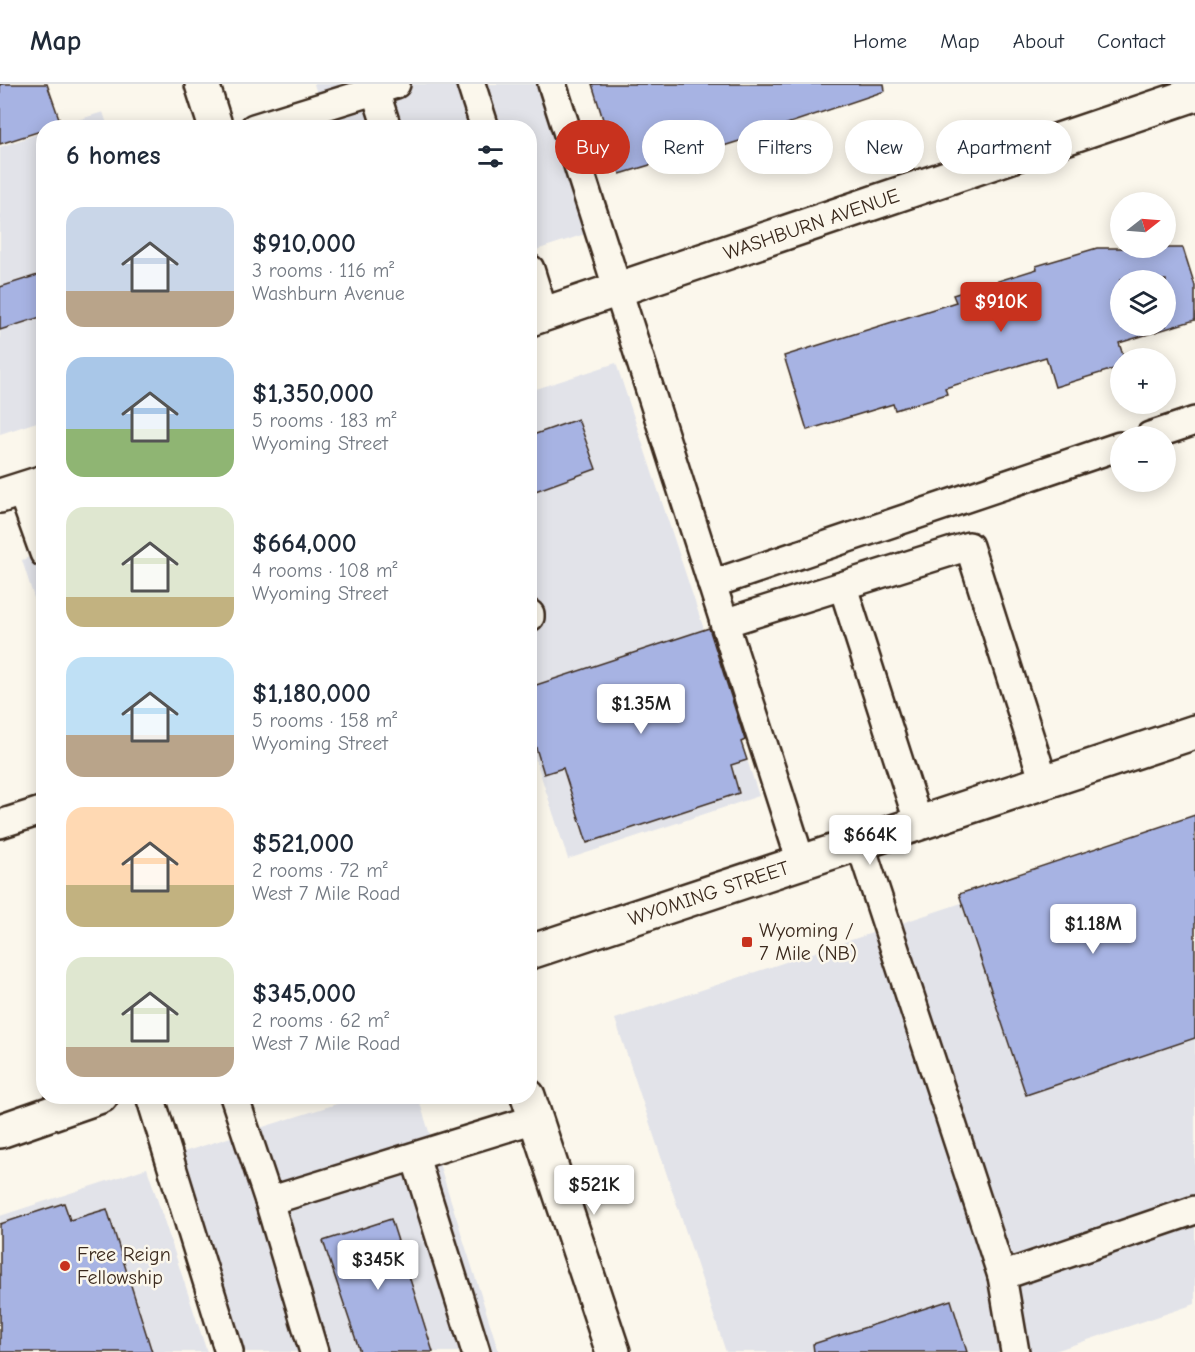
<!DOCTYPE html>
<meta charset="utf-8">
<style>
:root{--surface:#fff;--page:#f2f2f3;--text:#1f2937;--muted:#747a83;--line:#e0e1e3;--accent:#c8321e}
body{margin:0;font-family:"Comic Neue",sans-serif;background:var(--page);color:var(--text);height:100vh;display:flex;flex-direction:column;font-size:22px;white-space:nowrap}
*{box-sizing:border-box;margin:0}
p{font-size:20px;color:var(--muted)}
.icon{flex:none;width:33px;height:33px;fill:none;stroke:currentColor;stroke-width:2;stroke-linecap:round;stroke-linejoin:round}
.map{position:relative;flex:1;overflow:hidden}
.drawer{position:absolute;left:36px;top:36px;width:501px;height:984px;display:flex;flex-direction:column;background:var(--surface);border-radius:24px;box-shadow:0 3px 15px #0003}
.drawer>*{flex:none}
.top-card{position:absolute;left:555px;top:36px;width:549px;height:54px;display:flex;gap:12px}
.needle{width:39px;rotate:73deg}
.fabs{position:absolute;left:1110px;top:108px;display:grid;gap:12px}
.fabs a{display:grid;place-items:center;width:66px;height:66px;border-radius:50%;background:var(--surface);box-shadow:0 3px 15px #0003;font-size:30px}
.price{position:absolute;translate:-50% -51px;padding:0 14px;border-radius:6px;background:#fff;color:#222;font-size:20px;line-height:39px;filter:drop-shadow(0 2px 3px #0008)}
.price::after{content:'';position:absolute;left:50%;top:36px;width:18px;height:14px;margin-left:-9px;background:inherit;clip-path:polygon(0 0,100% 0,50% 100%)}
.price.active{background:var(--accent);color:#fff}
ul{padding:0;list-style:none}
li{display:flex;align-items:center;gap:18px;height:150px;padding:0 30px}
li span{display:grid;place-items:center;flex:none;width:168px;height:120px;border-radius:18px;color:#555}
li>.icon{margin-inline-start:auto}
span .icon{width:72px;height:72px;fill:#fffc;stroke-width:1}
li b{font-size:26px}
h2{display:flex;justify-content:space-between;align-items:center;height:72px;padding:0 30px;font-size:26px}
.pill{padding:0 21px;border-radius:27px;background:var(--surface);box-shadow:0 3px 15px #0003;font-size:21px;line-height:54px}
.pill.active{background:var(--accent);color:#fff}
header{display:flex;align-items:center;gap:36px;box-sizing:border-box;height:84px;padding:0 30px;background:var(--surface);border-bottom:2px solid var(--line)}
header strong{font-size:28px}
nav{display:flex;gap:33px;margin-inline-start:auto;font-size:21px}
.map>svg:first-child{display:block}
.built{fill:#e2e3e9}
.building{fill:#a7b3e3;stroke:#3b2a1e;stroke-width:1.5;fill-rule:evenodd}
.lines{fill:none;stroke-linecap:round;stroke-linejoin:round}
.lane-casing{stroke:#3b2a1e;stroke-width:32}
.street-casing{stroke:#3b2a1e;stroke-width:38}
.secondary-casing{stroke:#3b2a1e;stroke-width:38}
.lane{stroke:#fbf7ec;stroke-width:27}
.street{stroke:#fbf7ec;stroke-width:33}
.secondary{stroke:#fbf7ec;stroke-width:33}
.poi-dot{fill:#c8321e;stroke:#fbf7ec;stroke-width:2}
.labels{text-anchor:middle;dominant-baseline:central;stroke-width:5;stroke-linejoin:round;paint-order:stroke}
.street-label{font-size:20px;fill:#3b2a1e;stroke:#fbf7ec}
.poi-label{font-size:20px;fill:#3b2a1e;stroke:#fbf7ec;text-anchor:start}
</style>
<header>
<strong>Map</strong>
<nav><a>Home</a><a>Map</a><a>About</a><a>Contact</a></nav>
</header>
<div class="map">
<svg width="1195" height="1268" viewBox="0 0 1195 1268">
<rect width="100%" height="100%" fill="#fbf7ec"/>
<filter id="ink" filterUnits="userSpaceOnUse"><feTurbulence type="fractalNoise" baseFrequency=".0167" numOctaves="2"/><feDisplacementMap in="SourceGraphic" scale="12" xChannelSelector="R" yChannelSelector="G"/><feConvolveMatrix kernelMatrix="1 2 1 2 8 2 1 2 1" color-interpolation-filters="sRGB"/></filter>
<g filter="url(#ink)">
<g class="built">
<polygon points="314,0 537,0 585,150 530,168 530,44 328,43"/>
<polygon points="103,28 108,43 56,43"/>
<polygon points="43,48 43,336 0,350 0,63"/>
<polygon points="616,279 759,712 568,775 530,658 530,307"/>
<polygon points="43,468 43,542 22,476"/>
<polygon points="1195,741 1195,1220 1052,1268 726,1268 615,935"/>
<polygon points="359,1013 418,1013 499,1268 240,1268 177,1070"/>
<polygon points="147,1084 207,1268 0,1268 0,1132"/>
</g>
<g class="building">
<polygon points="0,0 47,0 61,40 44,44 44,46 0,60"/>
<polygon points="592,0 884,0 885,7 772,45 772,47 704,68 703,65 620,90"/>
<path d="M1097,164H1183L1195,202V236L1119,259L1124,274H1120V283L1055,303L1046,273L945,304L947,310L895,326L893,320L807,346L784,272L956,218L953,211L1037,185L1036,182ZM1120,196H1166V242H1120Z"/>
<polygon points="44,189 44,232 0,246 0,203"/>
<polygon points="578,335 596,385 530,409 530,352"/>
<polygon points="709,544 745,656 741,658 747,676 731,681 739,709 587,759 563,684 544,690 530,644 530,603"/>
<polygon points="1195,731 1195,954 1026,1011 959,810"/>
<polygon points="64,1119 70,1136 107,1125 152,1268 0,1268 0,1140"/>
<polygon points="391,1135 433,1268 360,1268 323,1157"/>
<polygon points="951,1216 967,1268 814,1268 813,1260"/>
</g>
<g class="lines">
<g class="lane-casing">
<g id="lane">
<polyline points="471,0 485,44"/>
<polyline points="552,0 801,778"/>
<polyline points="375,6 387,44"/>
<polyline points="254,44 396,0"/>
<polyline points="530,185 544,230"/>
<polyline points="1150,352 1195,337"/>
<polyline points="21,405 44,469"/>
<polyline points="712,500 1120,362"/>
<polyline points="843,503 919,740"/>
<polyline points="530,530 530,533"/>
<polyline points="724,539 969,462 1044,698"/>
<polyline points="0,740 44,726"/>
<polyline points="860,759 1002,1192 1195,1126"/>
<polyline points="150,1012 229,1268"/>
<polyline points="234,1012 269,1117 535,1035"/>
<polyline points="415,1073 476,1268"/>
<polyline points="269,1117 314,1268"/>
<polyline points="1002,1192 1015,1268"/>
</g>
</g>
<g class="street-casing">
<g id="street">
<path id="s1" d="M530,235L1195,10"/>
<polyline points="0,412 44,398"/>
</g>
</g>
<g class="secondary-casing">
<g id="secondary">
<polyline points="202,0 216,44"/>
<path id="s2" d="M530,868L1195,648"/>
<polyline points="528,1012 613,1268"/>
<polyline points="0,1047 101,1012"/>
</g>
</g>
<use href="#lane" class="lane"/>
<use href="#street" class="street"/>
<use href="#secondary" class="secondary"/>
</g>
</g>
<g class="poi-dot">
<rect x="741" y="852" width="12" height="12" rx="3"/>
<circle cx="65" cy="1182" r="6"/>
</g>
<g class="labels">
<g class="street-label">
<text stroke="none"><textPath href="#s1" startOffset="297">WASHBURN AVENUE</textPath></text>
<text stroke="none"><textPath href="#s2" startOffset="188">WYOMING STREET</textPath></text>
</g>
<g class="poi-label">
<text x="759" y="846">Wyoming /<tspan x="759" dy="23">7 Mile (NB)</tspan></text>
<text x="77" y="1170">Free Reign<tspan x="77" dy="23">Fellowship</tspan></text>
</g>
</g>
</svg>
<div class="fabs">
<a><svg class="needle" viewBox="-14 -14 28 28"><path d="M0-13l5 13h-10z" fill="#e53935"/><path d="M0 13l5-13h-10z" fill="#747a83"/></svg></a>
<a><svg class="icon" aria-label="layers" viewBox="0 0 24 24"><path d="M12 4l9 5-9 5-9-5zM3 14l9 5 9-5"/></svg></a>
<a>+</a>
<a>−</a>
</div>
<b class="price active" style="left:1001px;top:249px">$910K</b>
<b class="price" style="left:641px;top:651px">$1.35M</b>
<b class="price" style="left:870px;top:782px">$664K</b>
<b class="price" style="left:1093px;top:871px">$1.18M</b>
<b class="price" style="left:594px;top:1132px">$521K</b>
<b class="price" style="left:378px;top:1207px">$345K</b>
<div class="top-card">
<a class="pill active">Buy</a>
<a class="pill">Rent</a>
<a class="pill">Filters</a>
<a class="pill">New</a>
<a class="pill">Apartment</a>
</div>
<section class="drawer">
<h2>6 homes<svg class="icon" aria-label="filters" viewBox="0 0 24 24"><path d="M4 7h16M4 17h16"/><circle cx="9" cy="7" r="2"/><circle cx="15" cy="17" r="2"/></svg></h2>
<ul>
<li><span style="background:linear-gradient(#c9d6e8 70%,#b9a48a 0)"><svg class="icon" aria-label="home" viewBox="0 0 24 24"><path d="M3 11l9-7 9 7M6 9v11h12V9"/></svg></span><div><b>$910,000</b><p>3 rooms · 116 m²</p><p>Washburn Avenue</p></div></li>
<li><span style="background:linear-gradient(#a9c7e8 60%,#8fb573 0)"><svg class="icon" aria-label="home" viewBox="0 0 24 24"><path d="M3 11l9-7 9 7M6 9v11h12V9"/></svg></span><div><b>$1,350,000</b><p>5 rooms · 183 m²</p><p>Wyoming Street</p></div></li>
<li><span style="background:linear-gradient(#dfe7d0 75%,#c2b280 0)"><svg class="icon" aria-label="home" viewBox="0 0 24 24"><path d="M3 11l9-7 9 7M6 9v11h12V9"/></svg></span><div><b>$664,000</b><p>4 rooms · 108 m²</p><p>Wyoming Street</p></div></li>
<li><span style="background:linear-gradient(#bfe0f5 65%,#b9a48a 0)"><svg class="icon" aria-label="home" viewBox="0 0 24 24"><path d="M3 11l9-7 9 7M6 9v11h12V9"/></svg></span><div><b>$1,180,000</b><p>5 rooms · 158 m²</p><p>Wyoming Street</p></div></li>
<li><span style="background:linear-gradient(#ffd9b3 65%,#c2b280 0)"><svg class="icon" aria-label="home" viewBox="0 0 24 24"><path d="M3 11l9-7 9 7M6 9v11h12V9"/></svg></span><div><b>$521,000</b><p>2 rooms · 72 m²</p><p>West 7 Mile Road</p></div></li>
<li><span style="background:linear-gradient(#dfe7d0 75%,#b9a48a 0)"><svg class="icon" aria-label="home" viewBox="0 0 24 24"><path d="M3 11l9-7 9 7M6 9v11h12V9"/></svg></span><div><b>$345,000</b><p>2 rooms · 62 m²</p><p>West 7 Mile Road</p></div></li>
</ul>
</section>
</div>
